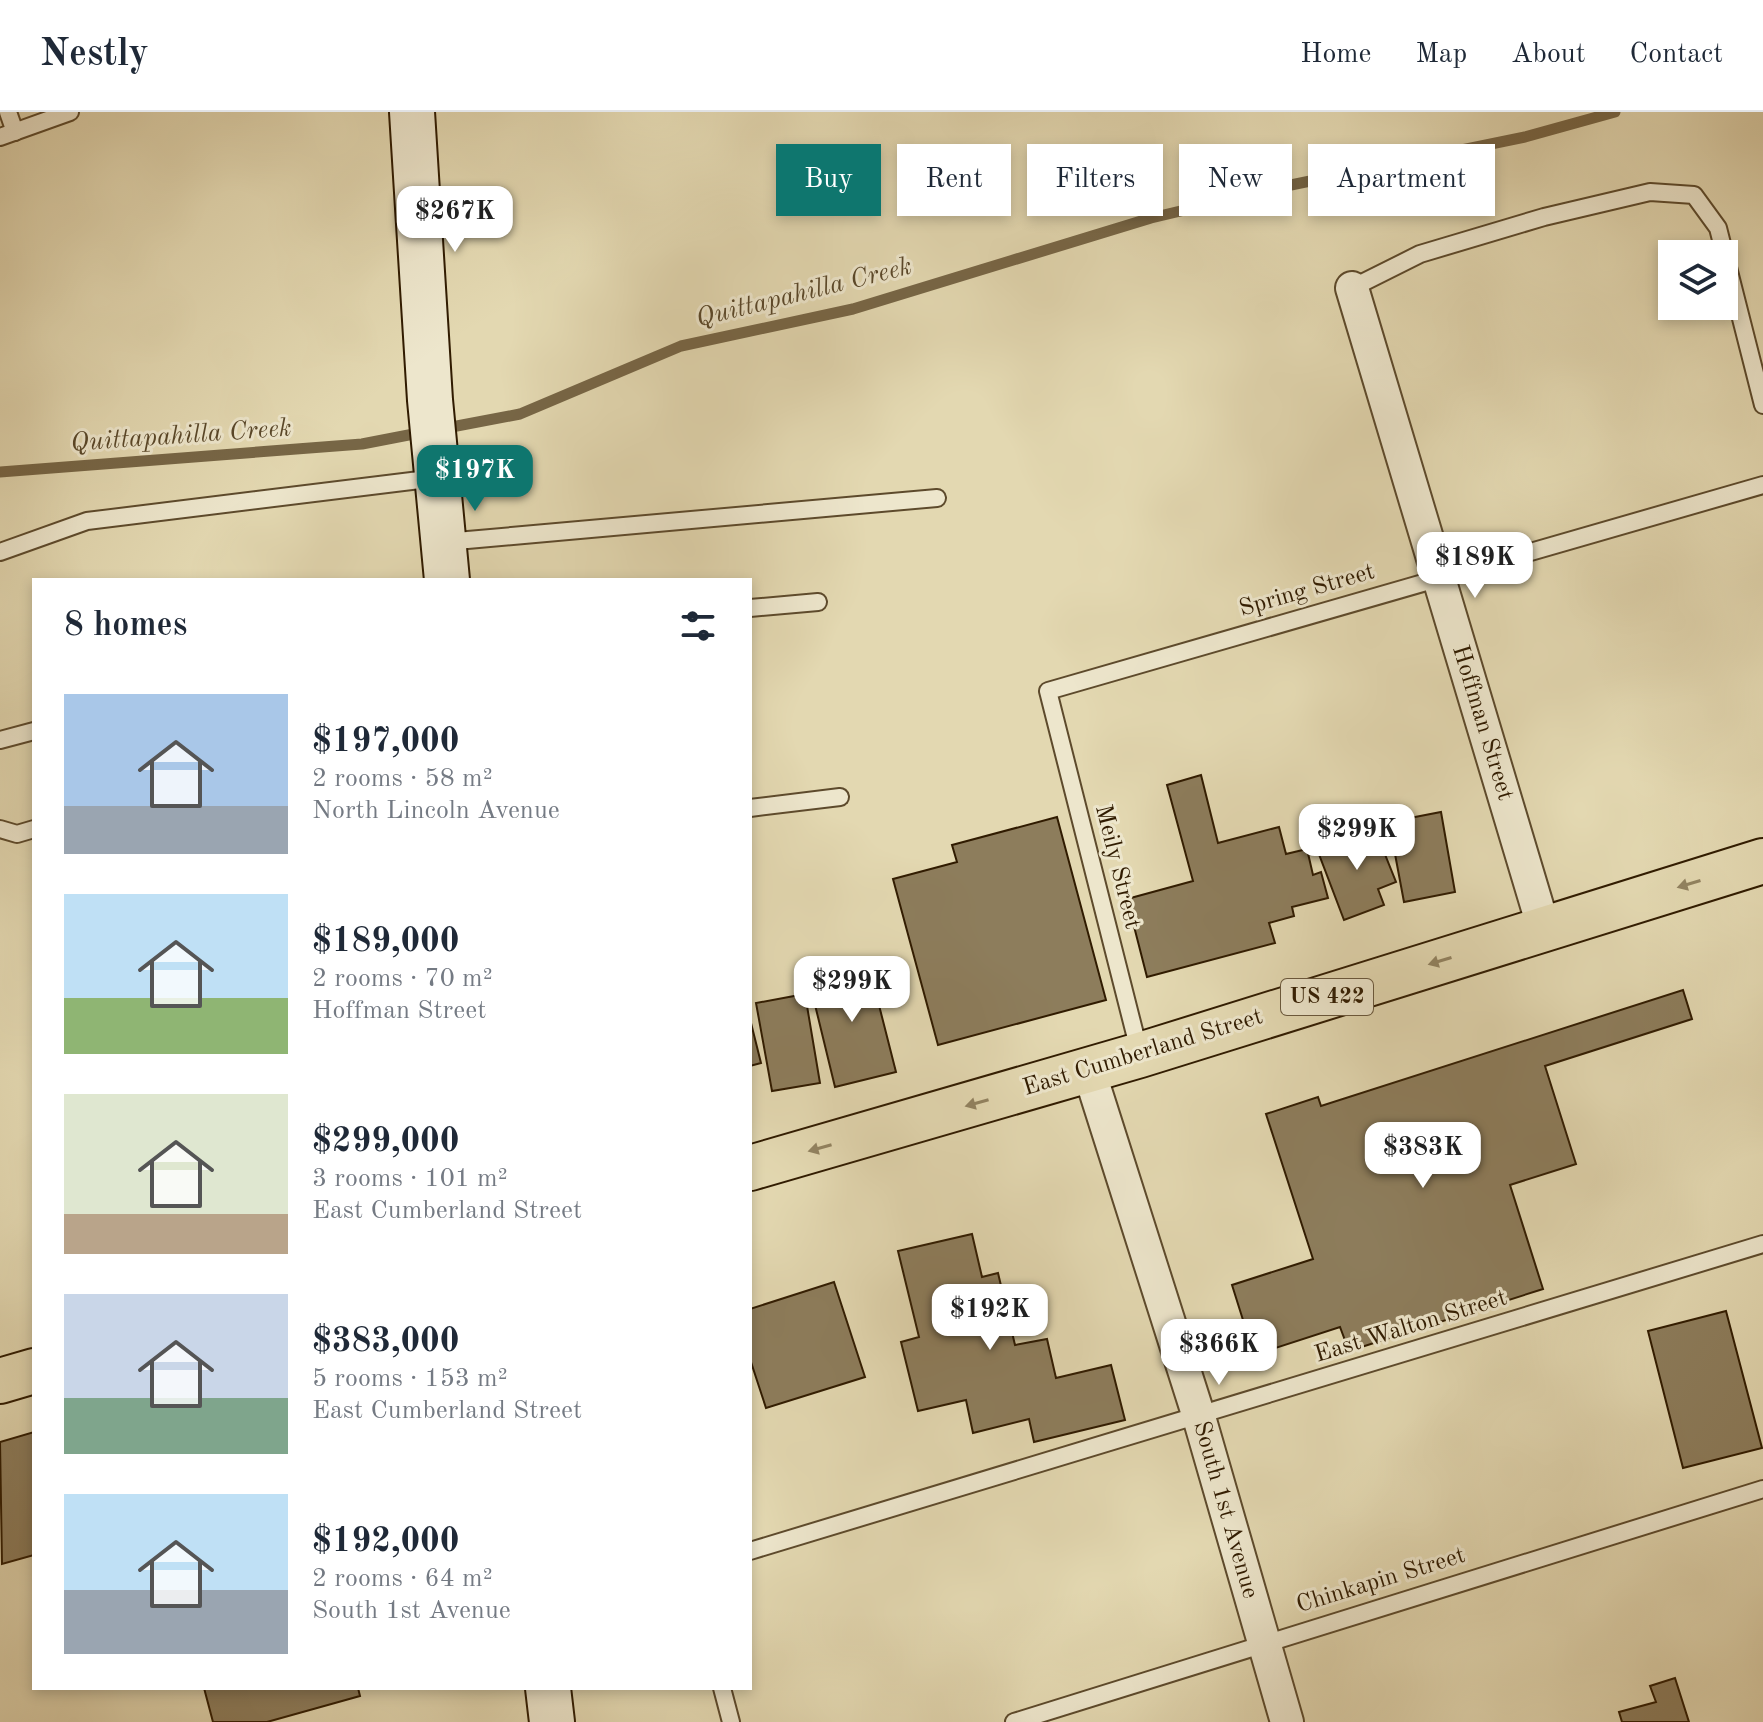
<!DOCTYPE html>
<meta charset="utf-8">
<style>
:root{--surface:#fff;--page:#f2f2f3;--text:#1f2937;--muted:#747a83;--line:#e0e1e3;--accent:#0f766e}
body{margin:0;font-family:"Old Standard TT",serif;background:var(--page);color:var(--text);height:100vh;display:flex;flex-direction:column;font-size:30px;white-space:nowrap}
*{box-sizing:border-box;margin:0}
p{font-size:26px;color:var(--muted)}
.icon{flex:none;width:44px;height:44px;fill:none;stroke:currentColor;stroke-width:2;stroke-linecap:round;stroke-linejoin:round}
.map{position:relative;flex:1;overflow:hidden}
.details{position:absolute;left:32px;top:466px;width:720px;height:1112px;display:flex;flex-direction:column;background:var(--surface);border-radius:0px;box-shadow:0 4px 12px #0003}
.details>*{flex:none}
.guide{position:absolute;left:776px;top:32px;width:760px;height:72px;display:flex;gap:16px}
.fabs{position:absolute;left:1658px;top:128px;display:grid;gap:16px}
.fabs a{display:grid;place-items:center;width:80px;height:80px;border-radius:0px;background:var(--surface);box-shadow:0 4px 12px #0003;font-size:40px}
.price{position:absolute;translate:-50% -68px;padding:0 18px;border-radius:16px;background:#fff;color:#222;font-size:26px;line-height:52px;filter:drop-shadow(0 2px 4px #0008)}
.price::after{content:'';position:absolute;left:50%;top:48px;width:24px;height:18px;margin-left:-12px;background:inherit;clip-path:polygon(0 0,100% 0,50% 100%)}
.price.selected{background:var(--accent);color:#fff}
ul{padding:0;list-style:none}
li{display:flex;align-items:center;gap:24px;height:200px;padding:0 32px}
li span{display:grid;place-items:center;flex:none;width:224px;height:160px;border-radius:0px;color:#555}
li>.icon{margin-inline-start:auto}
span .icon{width:96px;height:96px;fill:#fffc;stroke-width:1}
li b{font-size:34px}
h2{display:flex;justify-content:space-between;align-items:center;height:96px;padding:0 32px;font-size:34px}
.chip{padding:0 28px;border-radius:0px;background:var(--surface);box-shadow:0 4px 12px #0003;font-size:28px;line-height:72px}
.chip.selected{background:var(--accent);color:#fff}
header{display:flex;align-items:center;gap:48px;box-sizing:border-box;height:112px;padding:0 40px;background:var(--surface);border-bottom:2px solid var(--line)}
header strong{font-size:38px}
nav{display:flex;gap:44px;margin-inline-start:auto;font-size:28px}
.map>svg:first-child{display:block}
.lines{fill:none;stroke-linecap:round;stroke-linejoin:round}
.stream{stroke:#776646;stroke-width:11}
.building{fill:#8d7d5c;stroke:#301b00;stroke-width:2}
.lane-casing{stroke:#5d4a2c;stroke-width:20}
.street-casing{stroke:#5d4a2c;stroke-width:36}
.secondary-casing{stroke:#301b00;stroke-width:48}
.highway-casing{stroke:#301b00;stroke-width:48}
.lane{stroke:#ede6cc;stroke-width:16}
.street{stroke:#ede6cc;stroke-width:32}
.secondary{stroke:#ede6cc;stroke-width:44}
.highway{stroke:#e3d8b1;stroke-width:44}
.oneway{fill:#928361}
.labels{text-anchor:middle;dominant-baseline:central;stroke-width:6;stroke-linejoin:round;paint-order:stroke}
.shield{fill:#ede6cc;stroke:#69583d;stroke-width:2}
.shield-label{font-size:22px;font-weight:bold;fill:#301b00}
.street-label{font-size:24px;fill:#301b00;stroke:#ede6cc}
.water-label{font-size:26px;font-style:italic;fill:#594729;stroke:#ede6cc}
</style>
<header>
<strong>Nestly</strong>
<nav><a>Home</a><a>Map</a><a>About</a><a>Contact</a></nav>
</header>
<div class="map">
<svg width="1763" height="1610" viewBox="0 0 1763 1610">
<rect width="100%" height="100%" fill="#e3d8b1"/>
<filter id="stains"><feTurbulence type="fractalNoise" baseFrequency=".0025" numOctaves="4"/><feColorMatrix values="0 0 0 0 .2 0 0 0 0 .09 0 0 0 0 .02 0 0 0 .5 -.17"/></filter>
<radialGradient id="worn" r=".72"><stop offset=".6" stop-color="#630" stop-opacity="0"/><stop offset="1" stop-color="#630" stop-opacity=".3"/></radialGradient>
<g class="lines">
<g class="stream">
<polyline points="441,317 520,302 681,234 853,197 1151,106 1286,74 1525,25 1615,0"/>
<polyline points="0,360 362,332 424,320"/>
</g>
</g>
<g class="building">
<polygon points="1201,663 1218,731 1279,715 1286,742 1307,737 1313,763 1321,760 1328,786 1292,795 1294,804 1269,811 1275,831 1147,865 1127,787 1193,769 1167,673"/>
<polygon points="1441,700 1455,780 1404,790 1389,710"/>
<polygon points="1057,705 1106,888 938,933 893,767 957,750 952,733"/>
<polygon points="1374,715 1396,770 1378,777 1384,793 1344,808 1317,737"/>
<polygon points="868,850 896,960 835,975 808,864"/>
<polygon points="1683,878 1692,907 1545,954 1576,1052 1510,1073 1543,1177 1349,1239 1340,1215 1254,1243 1232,1173 1313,1147 1266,1002 1318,985 1321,994"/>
<polygon points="805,882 820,971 772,979 756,891"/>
<polygon points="750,907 761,951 750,954"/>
<polygon points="972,1122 982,1165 998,1161 1015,1233 1047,1227 1056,1266 1111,1253 1125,1308 1034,1330 1029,1307 973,1321 966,1288 918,1299 901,1230 919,1225 898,1139"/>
<polygon points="834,1170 865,1265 766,1296 750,1247 750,1197"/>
<polygon points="1726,1199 1762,1336 1683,1356 1648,1219"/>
<polygon points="34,1320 34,1443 2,1452 0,1330"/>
<polygon points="1675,1566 1689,1610 1622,1610 1619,1600 1656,1590 1650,1574"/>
<polygon points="204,1576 358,1576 360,1584 267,1610 213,1610"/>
</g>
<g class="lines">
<g class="lane-casing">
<g id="lane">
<polyline points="8,0 15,20"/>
<polyline points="0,25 70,0"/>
<polyline points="1352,176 1420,142 1544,105 1650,80 1694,83 1718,116 1763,293"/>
<polyline points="445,430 937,386"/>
<polyline points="0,440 87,409 436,366"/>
<polyline points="750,496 818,490"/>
<polyline points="0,628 34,619"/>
<polyline points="750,696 840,685"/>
<polyline points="0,717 17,722 34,717"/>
<polyline points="1140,942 1048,579 1763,373"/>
<polyline points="750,1439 1763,1132"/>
<polyline points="722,1576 731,1610"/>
<polyline points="1014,1610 1763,1377"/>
</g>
</g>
<g class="street-casing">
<g id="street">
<polyline points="1352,176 1544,817"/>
<polyline points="1089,959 1199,1305 1287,1610"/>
</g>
</g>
<g class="secondary-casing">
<g id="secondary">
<polyline points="412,0 430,288 447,468"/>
<polyline points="548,1576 552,1610"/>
</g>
</g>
<g class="highway-casing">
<g id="highway">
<polyline points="750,1056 1140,943 1763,749"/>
<polyline points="0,1269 34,1259"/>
</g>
</g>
<use href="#lane" class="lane"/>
<use href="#street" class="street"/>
<use href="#secondary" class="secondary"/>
<use href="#highway" class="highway"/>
</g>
<defs><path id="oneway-solid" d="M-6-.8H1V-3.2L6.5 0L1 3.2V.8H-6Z" transform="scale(2)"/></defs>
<g class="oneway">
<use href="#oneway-solid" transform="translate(1689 772) rotate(163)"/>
<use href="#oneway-solid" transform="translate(1440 849) rotate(163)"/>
<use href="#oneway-solid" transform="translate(977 991) rotate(164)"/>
<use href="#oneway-solid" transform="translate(820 1036) rotate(164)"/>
</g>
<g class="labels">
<rect class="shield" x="1281" y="867" width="92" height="36" rx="6"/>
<g class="shield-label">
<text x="1327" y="885">US 422</text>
</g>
<g class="street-label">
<text transform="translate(1307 479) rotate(-16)">Spring Street</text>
<text transform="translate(1482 611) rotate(73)">Hoffman Street</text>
<text transform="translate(1117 755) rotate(76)">Meily Street</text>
<text transform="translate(1143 941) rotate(-17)">East Cumberland Street</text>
<text transform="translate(1411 1215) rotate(-17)">East Walton Street</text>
<text transform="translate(1225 1398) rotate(74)">South 1st Avenue</text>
<text transform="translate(1381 1469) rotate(-17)">Chinkapin Street</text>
</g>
<g class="water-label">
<text transform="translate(804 181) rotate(-14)">Quittapahilla Creek</text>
<text transform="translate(181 324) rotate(-4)">Quittapahilla Creek</text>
</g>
</g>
<rect width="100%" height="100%" filter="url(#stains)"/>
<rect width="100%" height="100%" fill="url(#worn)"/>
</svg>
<div class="fabs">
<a><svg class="icon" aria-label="layers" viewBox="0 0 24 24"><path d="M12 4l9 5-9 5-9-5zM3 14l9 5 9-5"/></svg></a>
</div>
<b class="price" style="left:455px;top:142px">$267K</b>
<b class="price selected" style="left:475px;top:401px">$197K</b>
<b class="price" style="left:1475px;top:488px">$189K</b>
<b class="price" style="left:1357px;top:760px">$299K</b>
<b class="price" style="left:852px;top:912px">$299K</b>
<b class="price" style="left:1423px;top:1078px">$383K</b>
<b class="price" style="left:990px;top:1240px">$192K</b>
<b class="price" style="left:1219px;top:1275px">$366K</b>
<div class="guide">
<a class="chip selected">Buy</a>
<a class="chip">Rent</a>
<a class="chip">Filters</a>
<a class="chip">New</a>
<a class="chip">Apartment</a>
</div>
<section class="details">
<h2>8 homes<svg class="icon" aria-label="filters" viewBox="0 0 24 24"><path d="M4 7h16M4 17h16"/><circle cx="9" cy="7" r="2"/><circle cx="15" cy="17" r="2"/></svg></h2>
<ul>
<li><span style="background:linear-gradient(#a9c7e8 70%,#9aa5b1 0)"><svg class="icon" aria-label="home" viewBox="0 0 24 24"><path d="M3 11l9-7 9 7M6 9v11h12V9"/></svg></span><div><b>$197,000</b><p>2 rooms · 58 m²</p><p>North Lincoln Avenue</p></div></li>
<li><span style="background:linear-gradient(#bfe0f5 65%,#8fb573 0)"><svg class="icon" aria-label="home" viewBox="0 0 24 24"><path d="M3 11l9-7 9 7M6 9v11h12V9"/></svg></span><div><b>$189,000</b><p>2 rooms · 70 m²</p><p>Hoffman Street</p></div></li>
<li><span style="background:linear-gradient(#dfe7d0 75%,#b9a48a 0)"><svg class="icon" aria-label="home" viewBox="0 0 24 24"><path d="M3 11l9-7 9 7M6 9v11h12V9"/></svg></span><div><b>$299,000</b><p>3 rooms · 101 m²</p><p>East Cumberland Street</p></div></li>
<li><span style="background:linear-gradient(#c9d6e8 65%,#7fa58c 0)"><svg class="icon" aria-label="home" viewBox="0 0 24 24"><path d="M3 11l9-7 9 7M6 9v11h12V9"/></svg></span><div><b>$383,000</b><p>5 rooms · 153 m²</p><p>East Cumberland Street</p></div></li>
<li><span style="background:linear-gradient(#bfe0f5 60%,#9aa5b1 0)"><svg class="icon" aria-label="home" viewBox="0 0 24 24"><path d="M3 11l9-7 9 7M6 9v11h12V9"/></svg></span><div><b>$192,000</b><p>2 rooms · 64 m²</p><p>South 1st Avenue</p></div></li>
</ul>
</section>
</div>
